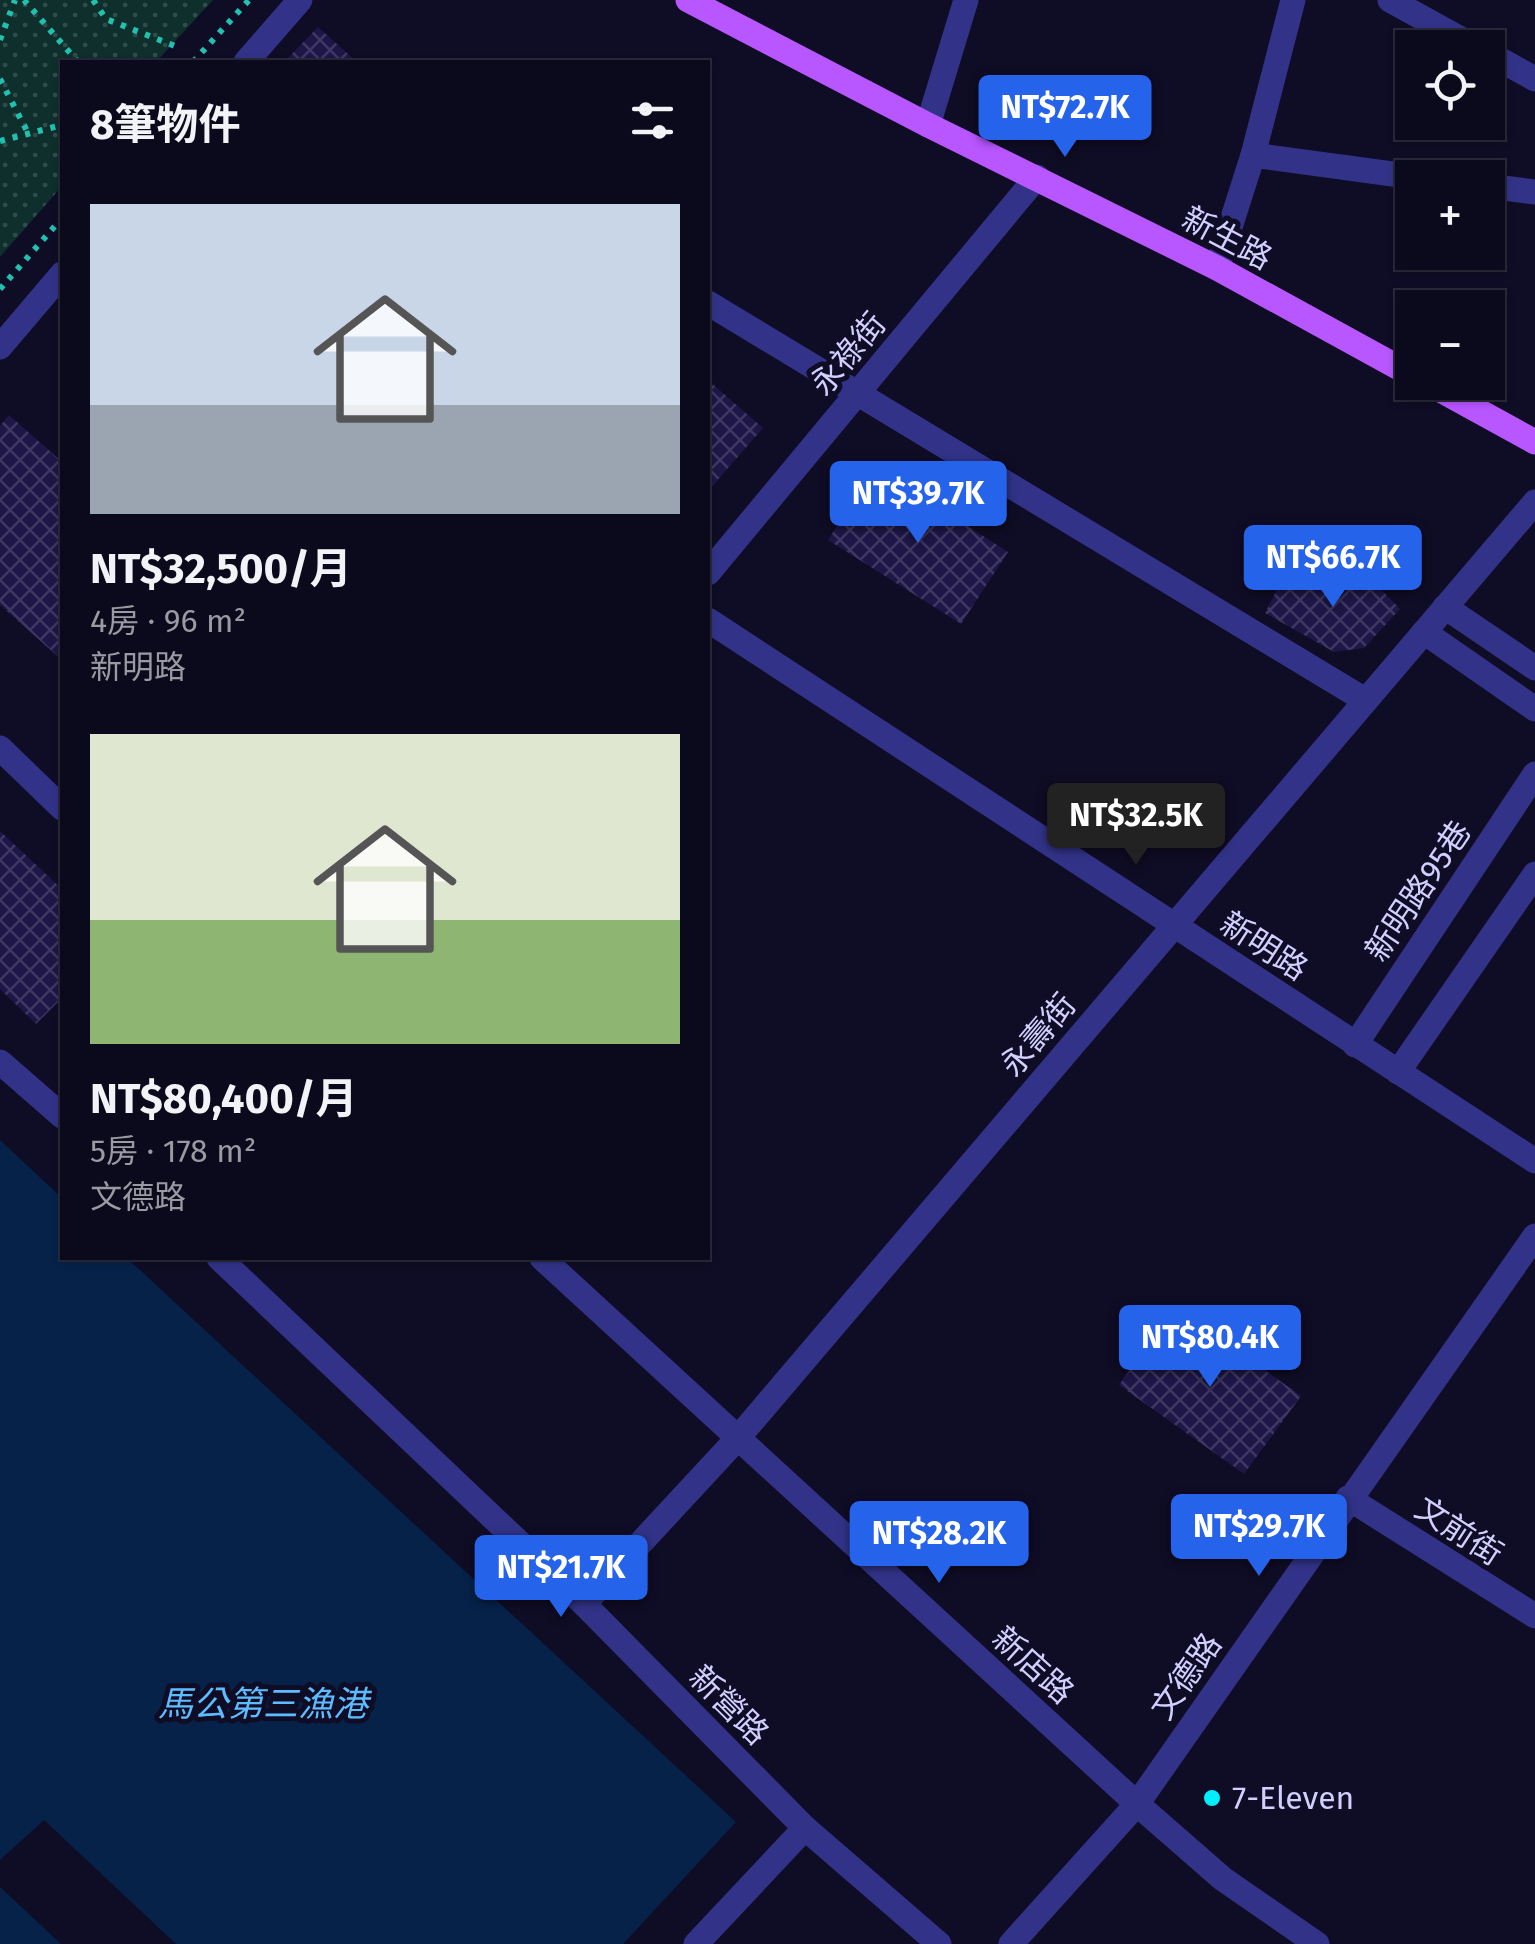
<!DOCTYPE html>
<html lang="zh-TW">
<meta charset="utf-8">
<style>
:root{--surface:#0b091c;--page:#191729;--text:#f1f3f6;--muted:#9a9aa3;--line:#2b2a3b;--accent:#2563eb}
body{margin:0;font-family:"Fira Sans","Noto Sans TC",sans-serif;background:var(--page);color:var(--text);height:100vh;display:flex;flex-direction:column;font-size:38px;white-space:nowrap}
*{box-sizing:border-box;margin:0}
p{font-size:32px;color:var(--muted)}
.icon{flex:none;width:55px;height:55px;fill:none;stroke:currentColor;stroke-width:2;stroke-linecap:round;stroke-linejoin:round}
.map{position:relative;flex:1;overflow:hidden}
.drawer{position:absolute;left:60px;top:60px;width:650px;height:1200px;display:flex;flex-direction:column;background:var(--surface);border-radius:0px;box-shadow:0 2px 8px #0004,0 0 0 2px var(--line)}
.drawer>*{flex:none}
.tools{position:absolute;left:1395px;top:30px;display:grid;gap:20px}
.tools a{display:grid;place-items:center;width:110px;height:110px;border-radius:0px;background:var(--surface);box-shadow:0 2px 8px #0004,0 0 0 2px var(--line);font-size:50px}
.price{position:absolute;translate:-50% -85px;padding:0 22px;border-radius:10px;background:var(--accent);color:#fff;font-size:32px;line-height:65px;filter:drop-shadow(0 2px 5px #0008)}
.price::after{content:'';position:absolute;left:50%;top:60px;width:30px;height:22px;margin-left:-15px;background:inherit;clip-path:polygon(0 0,100% 0,50% 100%)}
.price.on{background:#222;color:#fff}
ul{padding:0;list-style:none}
li{display:grid;align-content:center;gap:20px;height:530px;padding:0 30px}
li span{display:grid;place-items:center;height:310px;border-radius:0px;color:#555}
li>.icon{margin-inline-start:auto}
span .icon{width:180px;height:180px;fill:#fffc;stroke-width:1}
li b{font-size:42px}
h2{display:flex;justify-content:space-between;align-items:center;height:120px;padding:0 30px;font-size:42px}
.map>svg:first-child{display:block}
.park{fill:url(#park-dots)}
.water{fill:#062249}
.building{fill:url(#building-cross-hatch)}
.lines{fill:none;stroke-linecap:round;stroke-linejoin:round}
.path{stroke:#22c0af;stroke-width:6;stroke-dasharray:5 8;stroke-linecap:butt}
.minor{stroke:#323388;stroke-width:25}
.major{stroke:#b856ff;stroke-width:25}
.poi-dot{fill:#00edfa;stroke:#0f0c25;stroke-width:4}
.labels{text-anchor:middle;dominant-baseline:central;stroke-width:10;stroke-linejoin:round;paint-order:stroke}
.street-label{font-size:32px;fill:#d2cfff;stroke:#0f0c25}
.poi-label{font-size:32px;fill:#d2cfff;stroke:#0f0c25;text-anchor:start}
.water-label{font-size:35px;font-style:italic;fill:#5dbcff;stroke:#0f0c25}
</style>
<div class="map">
<svg width="1535" height="1944" viewBox="0 0 1535 1944">
<defs>
<pattern id="park-dots" width="8" height="8" patternUnits="userSpaceOnUse" patternTransform="scale(2.5)"><rect width="8" height="8" fill="#0e2f2c"/><path d="M2 2h.1M6 6h.1" fill="none" stroke="#304c4c" stroke-width="1.8" stroke-linecap="round"/></pattern>
<pattern id="building-cross-hatch" width="8" height="8" patternUnits="userSpaceOnUse" patternTransform="scale(2.5)"><rect width="8" height="8" fill="#1e1647"/><path d="M0 0l8 8M0 8l8-8" fill="none" stroke="#3e3763"/></pattern>
</defs>
<rect width="100%" height="100%" fill="#0f0c25"/>
<polygon class="park" points="0,0 213,0 156,62 62,62 62,186 0,257"/>
<g class="water">
<polygon points="0,1140 62,1198 62,1258 127,1258 736,1822 623,1944 176,1944 44,1820 0,1860"/>
<polygon points="0,1887 61,1944 0,1944"/>
</g>
<g class="building">
<polygon points="318,27 357,62 284,62"/>
<polygon points="708,380 763,428 708,491"/>
<polygon points="9,415 62,462 62,660 0,605 0,426"/>
<polygon points="875,467 1008,552 961,624 828,540"/>
<polygon points="1284,576 1373,581 1400,609 1364,648 1334,652 1265,613"/>
<polygon points="0,831 62,889 62,998 36,1024 0,989"/>
<polygon points="1175,1306 1301,1396 1244,1474 1119,1385"/>
</g>
<g class="lines">
<g class="path">
<polyline points="24,0 78,62"/>
<polyline points="93,0 106,19 180,48"/>
<polyline points="0,40 15,0"/>
<polyline points="193,62 249,0"/>
<polyline points="0,79 28,133"/>
<polyline points="0,141 62,125"/>
<polyline points="0,289 62,218"/>
</g>
<g class="minor">
<polyline points="1390,0 1477,48"/>
<polyline points="1488,53 1535,79"/>
<polyline points="246,62 300,0"/>
<polyline points="928,125 966,0"/>
<polyline points="1253,155 1422,178"/>
<polyline points="1488,186 1535,192"/>
<polyline points="1217,268 1253,155 1293,0"/>
<polyline points="708,303 1365,700"/>
<polyline points="0,347 62,274"/>
<polyline points="708,573 1037,177"/>
<polyline points="1445,607 1535,668"/>
<polyline points="708,620 1535,1161"/>
<polyline points="1424,632 1535,709"/>
<polyline points="0,748 62,808"/>
<polyline points="1355,1045 1535,774"/>
<polyline points="0,1062 62,1116"/>
<polyline points="1398,1072 1535,874"/>
<polyline points="219,1258 584,1604 805,1828 939,1944"/>
<polyline points="542,1258 1137,1804 1223,1879 1317,1944"/>
<polyline points="1348,1498 1535,1616"/>
<polyline points="584,1604 737,1439 1535,502"/>
<polyline points="696,1944 805,1828"/>
<polyline points="1011,1944 1137,1804 1535,1236"/>
</g>
<g class="major">
<polyline points="688,0 928,125 1217,268 1412,375"/>
<polyline points="1426,382 1535,442"/>
</g>
</g>
<circle class="poi-dot" cx="1212" cy="1798" r="10"/>
<g class="labels">
<g class="street-label">
<text transform="translate(1227 238) rotate(28)">新生路</text>
<text transform="translate(848 354) rotate(-50)">永祿街</text>
<text transform="translate(1418 891) rotate(-56)">新明路95巷</text>
<text transform="translate(1264 946) rotate(33)">新明路</text>
<text transform="translate(1038 1035) rotate(-50)">永壽街</text>
<text transform="translate(1459 1531) rotate(33)">文前街</text>
<text transform="translate(1033 1665) rotate(42)">新店路</text>
<text transform="translate(1186 1676) rotate(-55)">文德路</text>
<text transform="translate(729 1705) rotate(45)">新營路</text>
</g>
<g class="poi-label">
<text x="1232" y="1798">7-Eleven</text>
</g>
<g class="water-label">
<text x="263" y="1704">馬公第三漁港</text>
</g>
</g>
</svg>
<div class="tools">
<a><svg class="icon" aria-label="locate" viewBox="0 0 24 24"><circle cx="12" cy="12" r="6"/><path d="M12 2v4M12 18v4M2 12h4M18 12h4"/></svg></a>
<a>+</a>
<a>−</a>
</div>
<b class="price" style="left:1065px;top:160px">NT$72.7K</b>
<b class="price" style="left:918px;top:546px">NT$39.7K</b>
<b class="price" style="left:1333px;top:610px">NT$66.7K</b>
<b class="price on" style="left:1136px;top:868px">NT$32.5K</b>
<b class="price" style="left:1210px;top:1390px">NT$80.4K</b>
<b class="price" style="left:1259px;top:1579px">NT$29.7K</b>
<b class="price" style="left:939px;top:1586px">NT$28.2K</b>
<b class="price" style="left:561px;top:1620px">NT$21.7K</b>
<section class="drawer">
<h2>8筆物件<svg class="icon" aria-label="filters" viewBox="0 0 24 24"><path d="M4 7h16M4 17h16"/><circle cx="9" cy="7" r="2"/><circle cx="15" cy="17" r="2"/></svg></h2>
<ul>
<li><span style="background:linear-gradient(#c9d6e8 65%,#9aa5b1 0)"><svg class="icon" aria-label="home" viewBox="0 0 24 24"><path d="M3 11l9-7 9 7M6 9v11h12V9"/></svg></span><div><b>NT$32,500/月</b><p>4房 · 96 m²</p><p>新明路</p></div></li>
<li><span style="background:linear-gradient(#dfe7d0 60%,#8fb573 0)"><svg class="icon" aria-label="home" viewBox="0 0 24 24"><path d="M3 11l9-7 9 7M6 9v11h12V9"/></svg></span><div><b>NT$80,400/月</b><p>5房 · 178 m²</p><p>文德路</p></div></li>
</ul>
</section>
</div>
